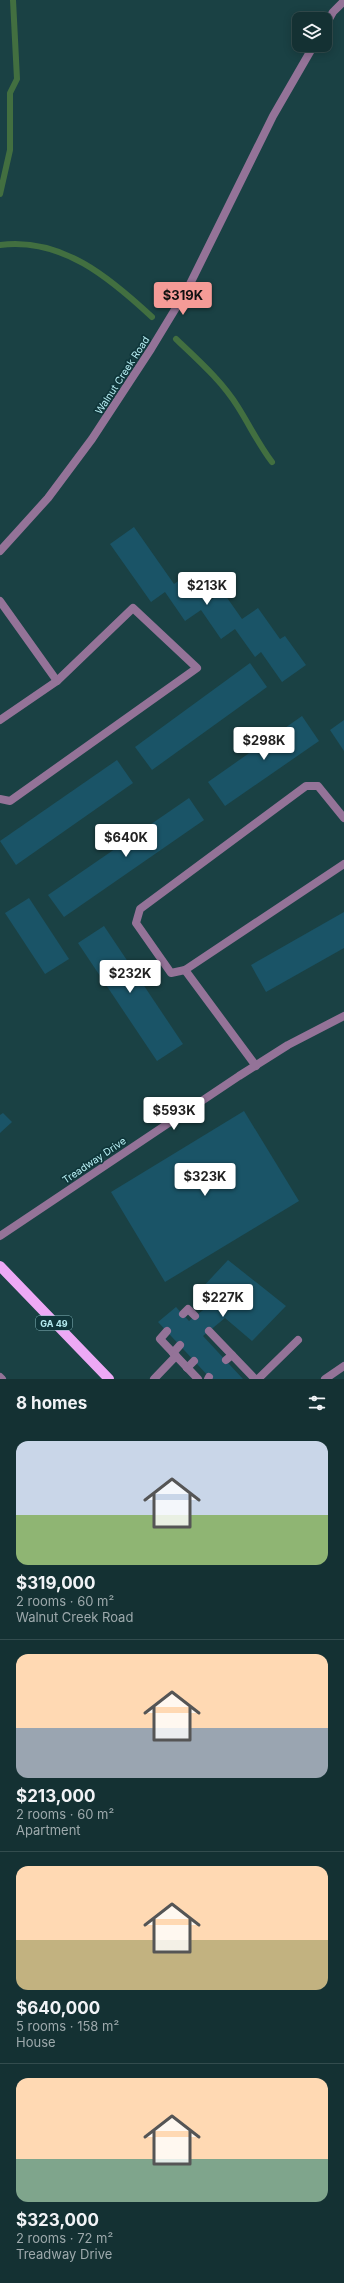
<!DOCTYPE html>
<meta charset="utf-8">
<style>
:root{--surface:#143133;--page:#213d3f;--text:#f1f3f6;--muted:#9da9ac;--line:#334c4e;--accent:#f59b97}
body{margin:0;font-family:Inter,sans-serif;background:var(--page);color:var(--text);height:100vh;display:flex;flex-direction:column;font-size:15px;white-space:nowrap}
*{box-sizing:border-box;margin:0}
p{font-size:13px;color:var(--muted)}
.icon{flex:none;width:22px;height:22px;fill:none;stroke:currentColor;stroke-width:2;stroke-linecap:round;stroke-linejoin:round}
.map{position:relative;height:1379px;overflow:hidden}
.drawer{display:flex;flex-direction:column;background:var(--surface);flex:1}
.drawer>*{flex:none}
.buttons{position:absolute;left:292px;top:12px;display:grid;gap:8px}
.buttons a{display:grid;place-items:center;width:40px;height:40px;border-radius:8px;background:var(--surface);box-shadow:0 2px 10px #0003,0 0 0 1px var(--line);font-size:20px}
.price{position:absolute;translate:-50% -34px;padding:0 9px;border-radius:4px;background:#fff;color:#222;font-size:13px;line-height:26px;filter:drop-shadow(0 1px 2px #0008)}
.price::after{content:'';position:absolute;left:50%;top:24px;width:12px;height:9px;margin-left:-6px;background:inherit;clip-path:polygon(0 0,100% 0,50% 100%)}
.price.selected{background:var(--accent);color:#111}
ul{padding:0;list-style:none}
li{display:grid;align-content:center;gap:8px;height:212px;padding:0 16px}
li+li{border-top:1px solid var(--line)}
li span{display:grid;place-items:center;height:124px;border-radius:12px;color:#555}
li>.icon{margin-inline-start:auto}
span .icon{width:72px;height:72px;fill:#fffc;stroke-width:1}
li b{font-size:17px}
h2{display:flex;justify-content:space-between;align-items:center;height:48px;padding:0 16px;font-size:17px}
.map>svg:first-child{display:block}
.lines{fill:none;stroke-linecap:round;stroke-linejoin:round}
.stream{stroke:#426f40;stroke-width:6}
.building{fill:#1a5467}
.lane{stroke:#947398;stroke-width:8}
.street{stroke:#947398;stroke-width:8}
.primary{stroke:#eda9f5;stroke-width:10}
.labels{text-anchor:middle;dominant-baseline:central;stroke-width:3.5;stroke-linejoin:round;paint-order:stroke}
.shield{fill:#0f363a;stroke:#85b6bb;stroke-width:1}
.shield-label{font-size:9px;font-weight:bold;fill:#b7edf2}
.street-label{font-size:10px;fill:#b7edf2;stroke:#0f363a}
</style>
<div class="map">
<svg width="344" height="1379" viewBox="0 0 344 1379">
<rect width="100%" height="100%" fill="#1a4144"/>
<g class="lines">
<g class="stream">
<polyline points="0,194 10,150 10,93 17,79 13,0"/>
<path d="M0,245C62,237 110,278 152,317"/>
<path d="M176,339C198,360 222,381 238,407C250,426 259,445 272,462"/>
</g>
</g>
<g class="building">
<polygon points="134,527 174,584 188,574 208,602 223,592 242,619 258,608 280,639 285,636 306,665 282,682 261,652 255,657 235,629 221,639 201,610 185,621 165,592 151,602 110,544"/>
<polygon points="250,663 267,687 152,770 135,747"/>
<polygon points="302,716 319,741 225,806 208,782"/>
<polygon points="344,720 344,751 330,730"/>
<polygon points="117,760 133,783 16,865 0,841"/>
<polygon points="189,798 204,820 64,917 48,895"/>
<polygon points="29,898 69,959 45,974 5,913"/>
<polygon points="344,912 344,948 266,992 251,965"/>
<polygon points="104,926 183,1044 157,1061 78,943"/>
<polygon points="244,1111 299,1201 165,1282 111,1192"/>
<polygon points="3,1113 12,1122 0,1133 0,1115"/>
<polygon points="228,1260 286,1306 252,1341 225,1318 203,1336 243,1379 211,1379 158,1322 176,1307 189,1321 211,1304 200,1290"/>
</g>
<g class="lines">
<g class="lane">
<polyline points="0,601 57,681"/>
<polyline points="0,720 57,681 133,608 197,668 10,801 0,799"/>
<polyline points="344,818 318,786 306,786 140,909 136,923 171,973 185,970 344,864"/>
<polyline points="185,970 256,1066"/>
<polyline points="183,1314 188,1309 195,1316"/>
<polyline points="167,1331 160,1339 198,1379"/>
<polyline points="209,1331 255,1379"/>
<polyline points="173,1353 180,1345"/>
<polyline points="226,1360 232,1355"/>
<polyline points="187,1368 194,1361"/>
<polyline points="0,1377 2,1379"/>
<polyline points="154,1379 176,1356"/>
<polyline points="208,1379 209,1377"/>
<polyline points="258,1379 298,1340"/>
</g>
<g class="street">
<polyline points="325,26 333,12 344,1"/>
<polyline points="0,551 48,498 92,439 151,349 188,288 273,116 314,45"/>
<polyline points="0,1236 239,1076 288,1045 344,1016"/>
<polyline points="325,1379 344,1366"/>
</g>
<polyline class="primary" points="0,1266 109,1379"/>
</g>
<g class="labels">
<rect class="shield" x="36" y="1316" width="36" height="14" rx="3"/>
<g class="shield-label">
<text x="54" y="1323">GA 49</text>
</g>
<g class="street-label">
<text transform="translate(122 375) rotate(-57)">Walnut Creek Road</text>
<text transform="translate(94 1160) rotate(-34)">Treadway Drive</text>
</g>
</g>
</svg>
<div class="buttons">
<a><svg class="icon" aria-label="layers" viewBox="0 0 24 24"><path d="M12 4l9 5-9 5-9-5zM3 14l9 5 9-5"/></svg></a>
</div>
<b class="price selected" style="left:183px;top:316px">$319K</b>
<b class="price" style="left:207px;top:606px">$213K</b>
<b class="price" style="left:264px;top:761px">$298K</b>
<b class="price" style="left:126px;top:858px">$640K</b>
<b class="price" style="left:130px;top:994px">$232K</b>
<b class="price" style="left:174px;top:1131px">$593K</b>
<b class="price" style="left:205px;top:1197px">$323K</b>
<b class="price" style="left:223px;top:1318px">$227K</b>
</div>
<section class="drawer">
<h2>8 homes<svg class="icon" aria-label="filters" viewBox="0 0 24 24"><path d="M4 7h16M4 17h16"/><circle cx="9" cy="7" r="2"/><circle cx="15" cy="17" r="2"/></svg></h2>
<ul>
<li><span style="background:linear-gradient(#c9d6e8 60%,#8fb573 0)"><svg class="icon" aria-label="home" viewBox="0 0 24 24"><path d="M3 11l9-7 9 7M6 9v11h12V9"/></svg></span><div><b>$319,000</b><p>2 rooms · 60 m²</p><p>Walnut Creek Road</p></div></li>
<li><span style="background:linear-gradient(#ffd9b3 60%,#9aa5b1 0)"><svg class="icon" aria-label="home" viewBox="0 0 24 24"><path d="M3 11l9-7 9 7M6 9v11h12V9"/></svg></span><div><b>$213,000</b><p>2 rooms · 60 m²</p><p>Apartment</p></div></li>
<li><span style="background:linear-gradient(#ffd9b3 60%,#c2b280 0)"><svg class="icon" aria-label="home" viewBox="0 0 24 24"><path d="M3 11l9-7 9 7M6 9v11h12V9"/></svg></span><div><b>$640,000</b><p>5 rooms · 158 m²</p><p>House</p></div></li>
<li><span style="background:linear-gradient(#ffd9b3 65%,#7fa58c 0)"><svg class="icon" aria-label="home" viewBox="0 0 24 24"><path d="M3 11l9-7 9 7M6 9v11h12V9"/></svg></span><div><b>$323,000</b><p>2 rooms · 72 m²</p><p>Treadway Drive</p></div></li>
</ul>
</section>
